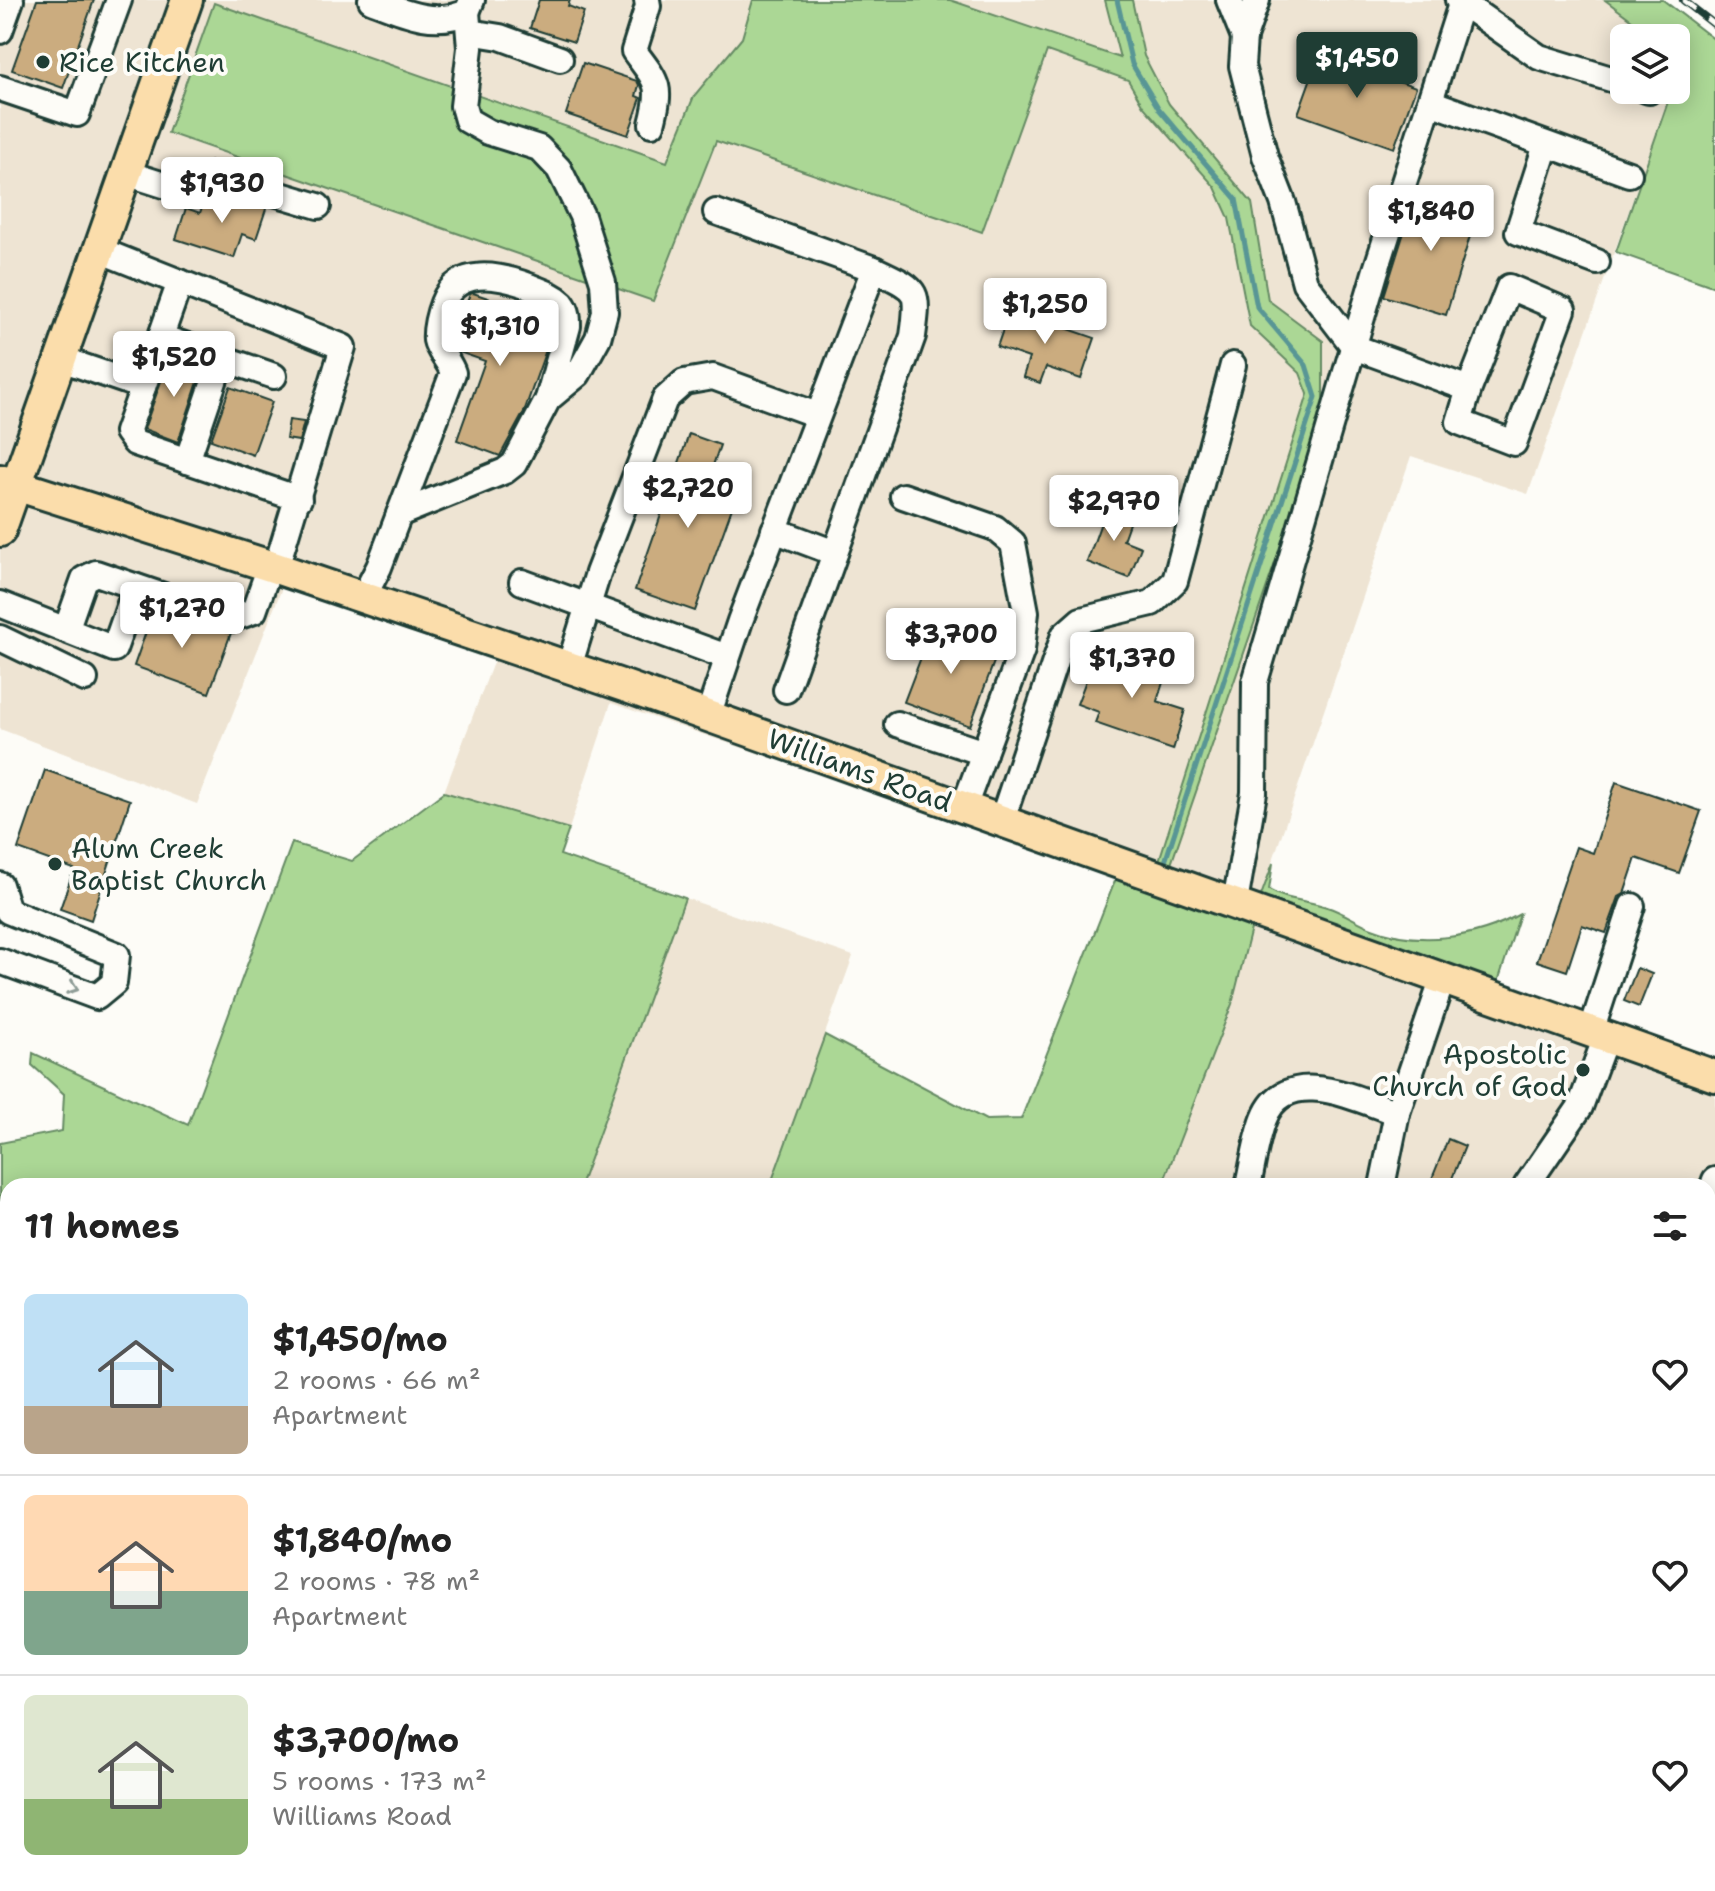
<!DOCTYPE html>
<meta charset="utf-8">
<style>
:root{--surface:#fff;--page:#f2f2f2;--text:#222;--muted:#767676;--line:#e0e0e0;--accent:#1f3d34}
body{margin:0;font-family:"Shantell Sans",sans-serif;background:var(--page);color:var(--text);height:100vh;display:flex;flex-direction:column;font-size:30px;white-space:nowrap}
*{box-sizing:border-box;margin:0}
p{font-size:26px;color:var(--muted)}
.icon{flex:none;width:44px;height:44px;fill:none;stroke:currentColor;stroke-width:2;stroke-linecap:round;stroke-linejoin:round}
.map{position:relative;flex:1;overflow:hidden}
.sheet{position:absolute;left:0px;top:1178px;width:1716px;height:714px;display:flex;flex-direction:column;background:var(--surface);border-radius:24px 24px 0 0;box-shadow:0 4px 20px #0003}
.sheet>*{flex:none}
.tools{position:absolute;left:1610px;top:24px;display:grid;gap:16px}
.tools a{display:grid;place-items:center;width:80px;height:80px;border-radius:12px;background:var(--surface);box-shadow:0 4px 20px #0003;font-size:40px}
.price{position:absolute;translate:-50% -68px;padding:0 18px;border-radius:8px;background:#fff;color:#222;font-size:26px;line-height:52px;filter:drop-shadow(0 2px 4px #0008)}
.price::after{content:'';position:absolute;left:50%;top:48px;width:24px;height:18px;margin-left:-12px;background:inherit;clip-path:polygon(0 0,100% 0,50% 100%)}
.price.selected{background:var(--accent);color:#fff}
ul{padding:0;list-style:none}
li{display:flex;align-items:center;gap:24px;height:200px;padding:0 24px}
li+li{border-top:2px solid var(--line)}
li span{display:grid;place-items:center;flex:none;width:224px;height:160px;border-radius:12px;color:#555}
li>.icon{margin-inline-start:auto}
span .icon{width:96px;height:96px;fill:#fffc;stroke-width:1}
li b{font-size:34px}
h2{display:flex;justify-content:space-between;align-items:center;height:96px;padding:0 24px;font-size:34px}
.map>svg:first-child{display:block}
.built{fill:#eee4d3}
.green{fill:#abd795;stroke:#658a64;stroke-width:2}
.water{fill:#80d1d6;stroke:#599695;stroke-width:2}
.lines{fill:none;stroke-linecap:round;stroke-linejoin:round}
.stream{stroke:#599695;stroke-width:5}
.building{fill:#cbac7f;stroke:#1f3d34;stroke-width:2}
.minor-casing{stroke:#1f3d34;stroke-width:30}
.major-casing{stroke:#1f3d34;stroke-width:36}
.minor{stroke:#fdfcf7;stroke-width:24}
.major{stroke:#fbddab;stroke-width:30}
.rail-casing{stroke:#1f3d34;stroke-width:8}
.rail{stroke:#fdfcf7;stroke-width:5;stroke-dasharray:15;stroke-linecap:butt}
.oneway{stroke:#8e9c96}
.poi-dot{fill:#1f3d34;stroke:#fdfcf7;stroke-width:3}
.labels{text-anchor:middle;dominant-baseline:central;stroke-width:8;stroke-linejoin:round;paint-order:stroke}
.poi-label{font-size:28px;fill:#1f3d34;stroke:#fdfcf7;text-anchor:start}
.street-label{font-size:28px;fill:#1f3d34;stroke:#fdfcf7}
</style>
<div class="map">
<svg width="1715" height="1891" viewBox="0 0 1715 1891">
<rect width="100%" height="100%" fill="#fdfcf7"/>
<filter id="ink" filterUnits="userSpaceOnUse"><feTurbulence type="fractalNoise" baseFrequency=".0125" numOctaves="2"/><feDisplacementMap in="SourceGraphic" scale="16" xChannelSelector="R" yChannelSelector="G"/><feConvolveMatrix kernelMatrix="1 2 1 2 8 2 1 2 1" color-interpolation-filters="sRGB"/></filter>
<g filter="url(#ink)">
<g class="built">
<polygon points="0,0 753,0 742,38 694,96 667,163 214,4 168,132 652,301 716,141 982,232 1047,50 1128,80 1143,107 1215,186 1229,218 1249,326 1300,373 1308,394 1151,887 611,703 569,829 444,792 494,660 300,591 282,588 197,804 0,729"/>
<polygon points="950,0 1105,0 1120,58"/>
<polygon points="1132,0 1605,0 1656,38 1624,38 1624,90 1672,90 1528,494 1411,456 1258,904 1715,1064 1715,1891 0,1891 0,1423 8,1426 8,1884 1708,1884 1708,1186 1162,1186 1232,1004 1169,870 1323,424 1323,341 1268,300 1252,203 1169,104 1144,56"/>
<polygon points="685,898 853,956 770,1186 580,1186"/>
</g>
<g class="green">
<polygon points="753,0 950,0 1120,58 1105,0 1132,0 1144,56 1169,104 1252,203 1268,300 1323,341 1323,424 1169,870 1157,867 1308,394 1300,373 1250,326 1229,218 1215,187 1143,106 1128,80 1047,51 982,232 716,141 653,301 168,133 214,3 667,162 694,96 742,38"/>
<polygon points="1605,0 1663,0 1715,40 1715,287 1616,252 1672,90 1676,90 1676,78 1683,58 1676,53 1676,38 1656,38"/>
<polygon points="444,792 569,829 560,855 685,898 580,1186 8,1186 8,1322 0,1319 0,1143 62,1131 64,1094 32,1065 33,1053 188,1125 292,843 352,861"/>
<path d="M1273,863L1269,890C1287,901 1308,900 1327,907C1343,912 1357,922 1372,928C1419,947 1476,938 1520,914L1496,988L1258,904Z"/>
<polygon points="1117,876 1253,921 1232,1004 1162,1186 770,1186 825,1035 986,1120 1021,1119"/>
<polygon points="0,1331 8,1334 8,1426 0,1423"/>
</g>
<polygon class="water" points="1715,1547 1715,1891 1633,1891 1631,1884 1708,1884 1708,1562"/>
<g class="lines">
<polyline class="stream" points="1117,0 1132,64 1159,109 1236,199 1257,307 1306,365 1316,397 1164,865"/>
</g>
<g class="building">
<polygon points="37,0 94,0 63,88 12,70"/>
<polygon points="539,0 570,0 568,6 584,12 574,42 530,28"/>
<polygon points="1320,53 1416,87 1394,148 1298,114"/>
<polygon points="583,63 637,81 639,85 636,96 641,98 628,135 566,114"/>
<polygon points="1417,191 1478,210 1446,315 1384,296"/>
<polygon points="229,195 267,206 256,239 242,234 234,258 176,239 186,208 200,213 205,198 226,205"/>
<polygon points="473,293 553,320 547,347 524,412 500,456 457,440 485,361 459,352 453,342 470,294"/>
<polygon points="1010,309 1095,338 1081,379 1046,367 1040,383 1023,377 1029,358 997,347"/>
<polygon points="170,356 203,367 178,442 144,429"/>
<polygon points="230,387 272,402 253,455 211,440"/>
<polygon points="289,420 304,422 299,441 286,439"/>
<polygon points="689,434 720,445 707,483 737,494 695,611 635,590"/>
<polygon points="1108,503 1133,512 1123,540 1141,547 1129,578 1087,562"/>
<polygon points="154,609 231,633 209,693 134,666"/>
<polygon points="933,626 998,651 970,726 904,702"/>
<polygon points="1119,653 1167,670 1157,701 1185,710 1173,750 1095,723 1099,712 1077,704 1095,657 1115,665"/>
<polygon points="45,770 130,800 91,920 60,909 74,869 18,849"/>
<polygon points="1616,782 1701,811 1679,873 1636,858 1624,894 1619,897 1606,933 1582,925 1567,971 1537,961 1576,847 1593,853"/>
<polygon points="1637,968 1652,974 1639,1007 1624,1001"/>
<polygon points="1448,1139 1465,1146 1449,1186 1429,1186"/>
</g>
<g class="lines">
<g class="minor-casing">
<g id="minor">
<path d="M371,0C402,12 434,27 467,12L472,0"/>
<path d="M647,0L648,6L634,51C658,83 662,85 652,124"/>
<polyline points="1229,0 1244,37"/>
<polyline points="1257,0 1244,37 1242,66 1265,156 1283,202 1305,283 1354,347 1469,389 1509,287 1563,310 1514,443 1459,422 1469,389"/>
<polyline points="1458,0 1539,57 1624,83"/>
<polyline points="0,31 11,0"/>
<polyline points="469,32 500,37 560,59"/>
<polyline points="0,88 77,114 119,0"/>
<polyline points="1646,90 1649,91"/>
<polyline points="1430,102 1629,174"/>
<polyline points="1546,145 1518,232 1597,262"/>
<polyline points="126,173 186,192 214,175 318,206"/>
<polyline points="99,250 343,347 276,568"/>
<polyline points="161,337 274,376"/>
<polyline points="61,359 143,387 180,282"/>
<polyline points="143,387 127,432 135,443 299,499"/>
<polyline points="187,461 222,358"/>
<polyline points="903,496 995,528 1013,543 1026,612 1022,650 964,807"/>
<polyline points="399,514 505,471 514,464 548,399 578,374 598,338 605,312 603,282 582,216 559,169 539,148 488,132 467,120 463,106 470,48 467,12"/>
<polyline points="774,530 835,553"/>
<polyline points="522,582 727,657"/>
<path d="M363,598L379,567L453,373C450,362 438,351 436,340C435,329 439,313 443,303C457,266 499,275 529,286C540,291 553,294 562,303C568,311 568,317 568,326L548,399"/>
<polyline points="0,604 114,649 136,587"/>
<polyline points="66,630 84,579 96,573 231,619 254,611 270,566"/>
<polyline points="0,638 85,679"/>
<polyline points="569,667 598,573 665,399 684,382 713,377 817,415"/>
<path d="M786,690L913,336C920,287 917,290 874,269"/>
<polyline points="708,716 740,621 874,269 716,212"/>
<polyline points="897,724 984,753"/>
<polyline points="1002,820 1064,635 1081,620 1152,603 1175,581 1233,365"/>
<polyline points="0,885 8,911 117,955 114,983 97,997 0,961"/>
<polyline points="1235,903 1254,793 1255,682 1375,273 1461,4"/>
<polyline points="1591,1032 1632,906"/>
<path d="M1248,1186C1253,1164 1256,1140 1264,1119C1286,1062 1358,1100 1397,1113"/>
<polyline points="1382,1186 1397,1113 1443,978"/>
<polyline points="1526,1186 1580,1107 1606,1037"/>
<polyline points="1708,1200 1715,1180"/>
<polyline points="0,1483 8,1486"/>
<polyline points="1465,1884 1486,1891"/>
</g>
</g>
<g class="major-casing">
<g id="major">
<polyline points="0,480 270,566 627,687 1715,1076"/>
<polyline points="0,531 187,0"/>
</g>
</g>
<use href="#minor" class="minor"/>
<use href="#major" class="major"/>
<g class="rail-casing">
<polyline id="rail" points="1683,0 1715,25"/>
</g>
<use href="#rail" class="rail"/>
</g>
<defs><path id="oneway-chevron" d="M-2-3.5L2.5 0L-2 3.5" fill="none" stroke-width="1.6" stroke-linecap="round" stroke-linejoin="round" transform="scale(2)"/></defs>
<use class="oneway" href="#oneway-chevron" transform="translate(73 988) rotate(20)"/>
</g>
<g class="poi-dot">
<circle cx="43" cy="62" r="8"/>
<circle cx="55" cy="864" r="8"/>
<circle cx="1583" cy="1070" r="8"/>
</g>
<g class="labels">
<g class="poi-label">
<text x="59" y="62">Rice Kitchen</text>
<text x="71" y="848">Alum Creek<tspan x="71" dy="32">Baptist Church</tspan></text>
<text x="1567" y="1054" text-anchor="end">Apostolic<tspan x="1567" dy="32">Church of God</tspan></text>
</g>
<g class="street-label">
<text transform="translate(860 770) rotate(20)">Williams Road</text>
</g>
</g>
</svg>
<div class="tools">
<a><svg class="icon" aria-label="layers" viewBox="0 0 24 24"><path d="M12 4l9 5-9 5-9-5zM3 14l9 5 9-5"/></svg></a>
</div>
<b class="price selected" style="left:1357px;top:100px">$1,450</b>
<b class="price" style="left:222px;top:225px">$1,930</b>
<b class="price" style="left:1431px;top:253px">$1,840</b>
<b class="price" style="left:1045px;top:346px">$1,250</b>
<b class="price" style="left:500px;top:368px">$1,310</b>
<b class="price" style="left:174px;top:399px">$1,520</b>
<b class="price" style="left:688px;top:530px">$2,720</b>
<b class="price" style="left:1114px;top:543px">$2,970</b>
<b class="price" style="left:182px;top:650px">$1,270</b>
<b class="price" style="left:951px;top:676px">$3,700</b>
<b class="price" style="left:1132px;top:700px">$1,370</b>
<section class="sheet">
<h2>11 homes<svg class="icon" aria-label="filters" viewBox="0 0 24 24"><path d="M4 7h16M4 17h16"/><circle cx="9" cy="7" r="2"/><circle cx="15" cy="17" r="2"/></svg></h2>
<ul>
<li><span style="background:linear-gradient(#bfe0f5 70%,#b9a48a 0)"><svg class="icon" aria-label="home" viewBox="0 0 24 24"><path d="M3 11l9-7 9 7M6 9v11h12V9"/></svg></span><div><b>$1,450/mo</b><p>2 rooms · 66 m²</p><p>Apartment</p></div><svg class="icon" aria-label="heart" viewBox="0 0 24 24"><path d="M12 20l-8-8c-3-5 5-10 8-4 3-6 11-1 8 4z"/></svg></li>
<li><span style="background:linear-gradient(#ffd9b3 60%,#7fa58c 0)"><svg class="icon" aria-label="home" viewBox="0 0 24 24"><path d="M3 11l9-7 9 7M6 9v11h12V9"/></svg></span><div><b>$1,840/mo</b><p>2 rooms · 78 m²</p><p>Apartment</p></div><svg class="icon" aria-label="heart" viewBox="0 0 24 24"><path d="M12 20l-8-8c-3-5 5-10 8-4 3-6 11-1 8 4z"/></svg></li>
<li><span style="background:linear-gradient(#dfe7d0 65%,#8fb573 0)"><svg class="icon" aria-label="home" viewBox="0 0 24 24"><path d="M3 11l9-7 9 7M6 9v11h12V9"/></svg></span><div><b>$3,700/mo</b><p>5 rooms · 173 m²</p><p>Williams Road</p></div><svg class="icon" aria-label="heart" viewBox="0 0 24 24"><path d="M12 20l-8-8c-3-5 5-10 8-4 3-6 11-1 8 4z"/></svg></li>
</ul>
</section>
</div>
